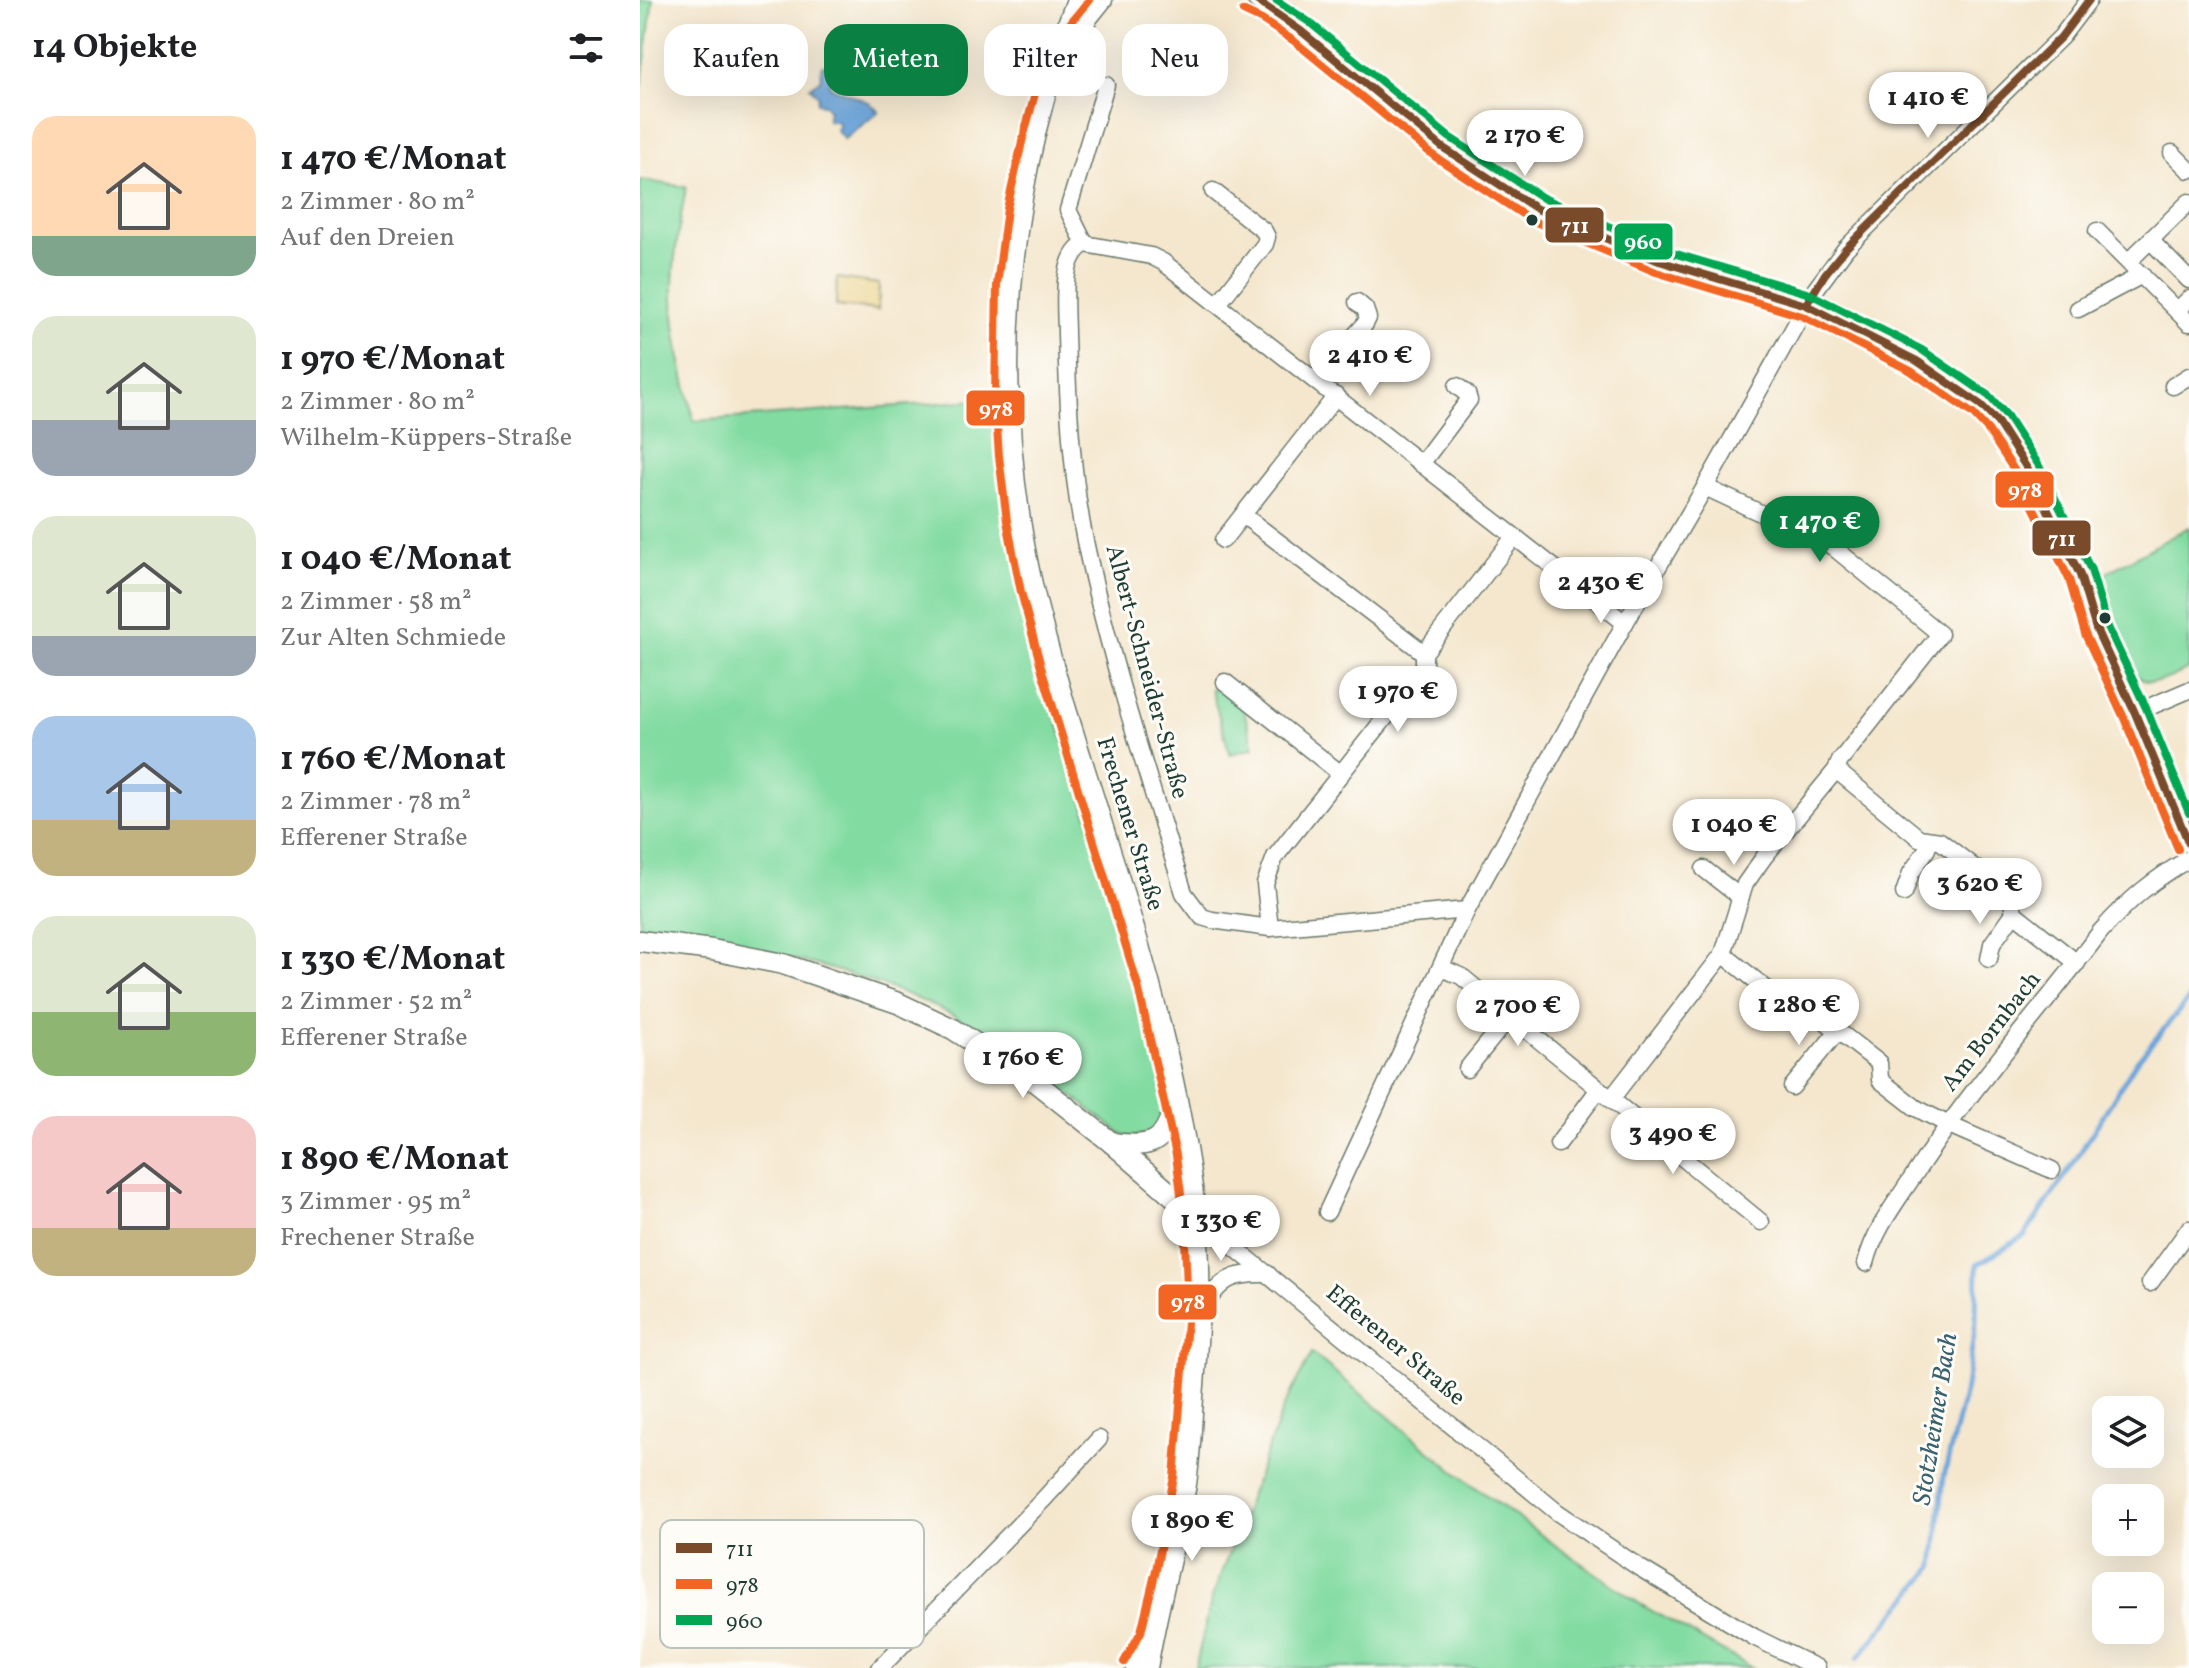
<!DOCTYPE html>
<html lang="de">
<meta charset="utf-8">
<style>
:root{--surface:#fff;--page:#f2f2f2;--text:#202124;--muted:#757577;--accent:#0b8043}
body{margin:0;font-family:Vollkorn,serif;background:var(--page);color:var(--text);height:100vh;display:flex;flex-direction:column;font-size:30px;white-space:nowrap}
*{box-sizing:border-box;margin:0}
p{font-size:26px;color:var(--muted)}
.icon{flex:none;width:44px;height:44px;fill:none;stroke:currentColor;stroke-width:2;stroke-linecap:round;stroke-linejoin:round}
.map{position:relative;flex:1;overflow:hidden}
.sheet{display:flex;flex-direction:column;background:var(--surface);width:640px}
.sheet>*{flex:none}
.top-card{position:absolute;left:24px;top:24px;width:760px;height:72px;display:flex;gap:16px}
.fabs{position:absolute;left:1452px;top:1396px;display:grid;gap:16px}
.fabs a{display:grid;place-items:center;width:72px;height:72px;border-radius:16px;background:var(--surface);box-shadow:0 8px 32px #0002;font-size:40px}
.price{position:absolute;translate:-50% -68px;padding:0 18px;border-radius:28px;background:#fff;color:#222;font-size:26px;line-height:52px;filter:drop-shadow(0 2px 4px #0008)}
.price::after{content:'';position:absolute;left:50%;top:48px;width:24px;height:18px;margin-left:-12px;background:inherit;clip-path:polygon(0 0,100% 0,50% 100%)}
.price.on{background:var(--accent);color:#fff}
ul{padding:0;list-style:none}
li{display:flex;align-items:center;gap:24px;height:200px;padding:0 32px}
li span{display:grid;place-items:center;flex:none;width:224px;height:160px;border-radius:24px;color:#555}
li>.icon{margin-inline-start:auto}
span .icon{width:96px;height:96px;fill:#fffc;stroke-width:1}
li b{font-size:34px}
h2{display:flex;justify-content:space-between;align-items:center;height:96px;padding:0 32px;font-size:34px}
.chip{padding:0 28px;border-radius:24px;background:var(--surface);box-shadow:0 8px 32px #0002;font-size:28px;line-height:72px}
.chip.on{background:var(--accent);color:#fff}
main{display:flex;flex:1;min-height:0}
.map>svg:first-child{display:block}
.green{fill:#82dba1;stroke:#508c6a;stroke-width:2}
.sand{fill:#eeda9e;stroke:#868c69;stroke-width:2}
.water{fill:#6ba4da;stroke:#457087;stroke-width:2}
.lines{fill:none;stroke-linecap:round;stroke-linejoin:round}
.stream{stroke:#6ba4da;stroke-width:5}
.minor-casing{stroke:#6a786a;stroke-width:19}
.major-casing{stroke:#6a786a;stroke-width:23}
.minor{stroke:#fff;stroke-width:16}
.major{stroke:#fff;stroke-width:20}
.bus-1-casing{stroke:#fdfcf7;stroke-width:14}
.bus-2-casing{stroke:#fdfcf7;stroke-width:14}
.bus-3-casing{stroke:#fdfcf7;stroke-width:14}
.bus-1{stroke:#7a4b2a;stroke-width:8}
.bus-2{stroke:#f26522;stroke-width:8}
.bus-3{stroke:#00a651;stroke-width:8}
.bus-dot{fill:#1f3d34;stroke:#fdfcf7;stroke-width:3}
.labels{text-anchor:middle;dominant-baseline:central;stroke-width:6;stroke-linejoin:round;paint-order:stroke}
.street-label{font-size:24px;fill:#1f3d34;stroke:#fdfcf7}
.water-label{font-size:26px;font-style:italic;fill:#3a616e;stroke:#fdfcf7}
.key{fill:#fdfcf7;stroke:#bac3bc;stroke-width:2}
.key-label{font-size:22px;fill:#1f3d34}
.line-badge{stroke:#fdfcf7;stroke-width:3}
.badge-label{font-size:22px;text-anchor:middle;font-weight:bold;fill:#fff}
</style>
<main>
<section class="sheet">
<h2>14 Objekte<svg class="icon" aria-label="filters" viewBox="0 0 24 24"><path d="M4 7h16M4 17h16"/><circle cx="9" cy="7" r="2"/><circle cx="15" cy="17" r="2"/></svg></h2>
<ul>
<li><span style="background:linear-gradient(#ffd9b3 75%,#7fa58c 0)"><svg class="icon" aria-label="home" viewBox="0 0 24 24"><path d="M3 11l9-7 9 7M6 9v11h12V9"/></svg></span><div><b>1 470 €/Monat</b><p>2 Zimmer · 80 m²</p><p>Auf den Dreien</p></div></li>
<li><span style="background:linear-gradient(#dfe7d0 65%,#9aa5b1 0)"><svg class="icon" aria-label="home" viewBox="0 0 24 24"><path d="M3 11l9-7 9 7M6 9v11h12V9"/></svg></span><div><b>1 970 €/Monat</b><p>2 Zimmer · 80 m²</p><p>Wilhelm-Küppers-Straße</p></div></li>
<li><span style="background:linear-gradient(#dfe7d0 75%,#9aa5b1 0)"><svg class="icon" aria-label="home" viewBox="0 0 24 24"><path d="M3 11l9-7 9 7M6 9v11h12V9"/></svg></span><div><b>1 040 €/Monat</b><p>2 Zimmer · 58 m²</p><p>Zur Alten Schmiede</p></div></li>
<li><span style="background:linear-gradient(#a9c7e8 65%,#c2b280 0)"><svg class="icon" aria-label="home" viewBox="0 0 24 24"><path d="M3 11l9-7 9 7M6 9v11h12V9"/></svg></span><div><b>1 760 €/Monat</b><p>2 Zimmer · 78 m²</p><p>Efferener Straße</p></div></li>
<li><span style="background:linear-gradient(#dfe7d0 60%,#8fb573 0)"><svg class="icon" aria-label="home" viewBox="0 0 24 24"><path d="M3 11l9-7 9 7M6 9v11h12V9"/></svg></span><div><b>1 330 €/Monat</b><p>2 Zimmer · 52 m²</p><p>Efferener Straße</p></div></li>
<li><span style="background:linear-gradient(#f6c9c9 70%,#c2b280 0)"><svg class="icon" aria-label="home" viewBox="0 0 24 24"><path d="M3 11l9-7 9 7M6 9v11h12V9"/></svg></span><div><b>1 890 €/Monat</b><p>3 Zimmer · 95 m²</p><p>Frechener Straße</p></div></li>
</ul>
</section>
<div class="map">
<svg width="1549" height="1668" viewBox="0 0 1549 1668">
<rect width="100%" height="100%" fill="#fdfcf7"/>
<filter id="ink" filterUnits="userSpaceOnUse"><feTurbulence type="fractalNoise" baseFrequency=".0125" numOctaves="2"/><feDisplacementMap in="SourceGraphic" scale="16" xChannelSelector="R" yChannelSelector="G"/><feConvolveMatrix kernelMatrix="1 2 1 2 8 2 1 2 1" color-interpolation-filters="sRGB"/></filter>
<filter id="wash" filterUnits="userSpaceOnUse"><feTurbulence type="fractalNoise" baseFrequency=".006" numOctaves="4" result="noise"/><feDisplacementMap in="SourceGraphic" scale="32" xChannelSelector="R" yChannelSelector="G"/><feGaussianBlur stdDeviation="1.8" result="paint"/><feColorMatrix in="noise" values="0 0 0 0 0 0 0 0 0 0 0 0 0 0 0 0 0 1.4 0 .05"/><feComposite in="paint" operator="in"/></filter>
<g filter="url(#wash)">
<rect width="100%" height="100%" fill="#f4e7ce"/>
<g class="green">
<polygon points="0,0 13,0 0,96"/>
<path d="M0,180L46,187C40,223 32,261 33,298C34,339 45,381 54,421L353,399L367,519L387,618L409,693L502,988L525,1099C526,1109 521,1126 511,1132C506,1135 496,1136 490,1138L479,1132C443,1105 409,1076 373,1051C295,996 200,968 108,949C72,941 37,935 0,932Z"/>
<path d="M1549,527V669C1532,676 1511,691 1496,675L1456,579Z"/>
<polygon points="578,687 603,707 614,748 590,754 571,689"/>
<polygon points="672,1353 815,1472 915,1545 1000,1604 1112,1668 555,1668 572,1598 644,1406"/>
</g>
<polygon class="sand" points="197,278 239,284 238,310 196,306"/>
<polygon class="water" points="182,65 190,66 189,86 229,102 239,112 204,139 196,129 200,125 196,121 189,121 187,118 189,111 184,104 177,103 178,95 170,87 181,79"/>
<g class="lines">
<polyline class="stream" points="1218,1658 1294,1566 1304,1476 1326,1387 1336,1321 1337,1265 1385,1235 1435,1161 1496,1062 1549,999"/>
</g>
</g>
<g filter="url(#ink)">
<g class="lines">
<g class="minor-casing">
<g id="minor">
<polyline points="616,0 661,31 802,147 897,209 1019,261 1166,305 1277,361 1341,405 1358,423 1388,470 1440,575 1456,629 1495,713 1549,844"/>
<polyline points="423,51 464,0"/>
<polyline points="1532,153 1549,170"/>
<polyline points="573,191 624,231 627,237 625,244 578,304"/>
<polyline points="1457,231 1549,323"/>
<polyline points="1510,240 1549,280"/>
<path d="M445,244C419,257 426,308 426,334C428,403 431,473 445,541C470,660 508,777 544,893L562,917L572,920L630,928L827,910"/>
<polyline points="445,244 511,256 523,262 985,623"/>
<polyline points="445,244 428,210 466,85"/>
<polyline points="1489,261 1549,202"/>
<polyline points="1438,309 1502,275"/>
<polyline points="1537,311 1549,299"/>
<polyline points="675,380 725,324 728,318 725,309 717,302"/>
<polyline points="1533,386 1549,376"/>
<polyline points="781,464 829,400 827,394 817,386"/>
<polyline points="1065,487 1193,547 1300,634 1200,761 1196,770 1124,857 1105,884 1083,954"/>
<polyline points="603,515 784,653"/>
<polyline points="583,540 696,396"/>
<polyline points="585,682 701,774"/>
<polyline points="1495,713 1549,690"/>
<polyline points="1196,770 1279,838 1300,841 1371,896 1374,913 1437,963"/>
<polyline points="1064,869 1100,897"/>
<polyline points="1264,893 1271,873 1287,849 1289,840"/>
<polyline points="630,928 625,884 635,857 775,680 784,669 784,653 874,537"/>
<polyline points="1349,959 1352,944 1374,913"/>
<polyline points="801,968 821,976 1121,1222"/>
<polyline points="827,1069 870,1016"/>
<polyline points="1152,1087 1197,1032"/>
<polyline points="971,1099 1083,954 1145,1004 1161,1002 1239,1063 1240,1080 1276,1108 1309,1125 1412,1170"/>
<polyline points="918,1144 959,1089"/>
<polyline points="687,1212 827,910 985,623 1065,487 1175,290 1206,248 1421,37 1449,0"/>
<polyline points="556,1216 917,1512 1000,1568 1114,1637 1177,1668"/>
<path d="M1226,1263C1234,1231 1254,1205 1272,1178C1328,1091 1399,1013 1461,931C1489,900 1512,880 1549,859"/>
<polyline points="1510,1283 1549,1229"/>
<path d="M560,1311C583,1279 588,1273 628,1274"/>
<polyline points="240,1668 402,1501 459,1439"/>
<polyline points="494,1668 509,1642"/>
</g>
</g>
<g class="major-casing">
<g id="major">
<path d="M437,0C363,188 349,393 393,589C413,675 442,759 468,844C506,963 540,1086 555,1210C563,1273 558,1336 553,1398C551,1426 550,1456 546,1484C535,1546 517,1606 507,1668"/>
<polyline points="0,941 72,950 143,964 258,1003 313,1029 394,1081 472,1143 556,1216"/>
<path d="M472,1143C515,1148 524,1144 536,1101"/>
</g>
</g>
<use href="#minor" class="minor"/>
<use href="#major" class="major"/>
<g class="bus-1-casing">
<g id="bus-1">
<polyline points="616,0 661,31 802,147 897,209 1019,261 1166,305 1277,361 1341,405 1358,423 1388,470 1440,575 1456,629 1495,713 1549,844"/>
<polyline points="1166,305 1185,274 1206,248 1421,37 1449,0"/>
</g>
</g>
<g class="bus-2-casing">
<g id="bus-2">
<polyline points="449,0 406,53 382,142 367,209 357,285 355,398 359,456 367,521 381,592 403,674 498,986 536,1155 544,1217 548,1311 534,1477 516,1570 501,1632 484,1662"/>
<polyline points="603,11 622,20 654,41 794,156 891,220 1016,272 1162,316 1271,371 1333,414 1348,430 1378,476 1429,579 1445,634 1484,718 1538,849"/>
</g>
</g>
<g class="bus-3-casing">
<polyline id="bus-3" points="636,0 669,22 809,137 903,198 1023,250 1170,294 1282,350 1349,396 1367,416 1398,464 1451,570 1467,625 1506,708 1549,813"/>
</g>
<use href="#bus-1" class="bus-1"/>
<use href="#bus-2" class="bus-2"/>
<use href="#bus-3" class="bus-3"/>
</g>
</g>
<g class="bus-dot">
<circle cx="892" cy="220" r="7"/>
<circle cx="1465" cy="618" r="7"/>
</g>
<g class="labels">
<g class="street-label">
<text transform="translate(506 672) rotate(75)">Albert-Schneider-Straße</text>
<text transform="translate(489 824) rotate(73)">Frechener Straße</text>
<text transform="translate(1352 1032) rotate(-52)">Am Bornbach</text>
<text transform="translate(755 1346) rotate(40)">Efferener Straße</text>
</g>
<g class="water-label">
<text transform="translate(1296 1419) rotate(-81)">Stotzheimer Bach</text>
</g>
</g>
<rect x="20" y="1520" width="264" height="128" rx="12" class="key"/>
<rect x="36" y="1543" width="36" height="10" fill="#7a4b2a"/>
<rect x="36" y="1579" width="36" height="10" fill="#f26522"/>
<rect x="36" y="1615" width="36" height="10" fill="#00a651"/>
<g class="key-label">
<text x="86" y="1556">711</text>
<text x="86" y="1592">978</text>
<text x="86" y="1628">960</text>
</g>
<g class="line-badge">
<rect x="904" y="206" width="61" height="38" rx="8" fill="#7a4b2a"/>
<rect x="973" y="222" width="61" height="39" rx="8" fill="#00a651"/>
<rect x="325" y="389" width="61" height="38" rx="8" fill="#f26522"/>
<rect x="1354" y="470" width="61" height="39" rx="8" fill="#f26522"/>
<rect x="1391" y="519" width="61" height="38" rx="8" fill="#7a4b2a"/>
<rect x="517" y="1283" width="61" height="38" rx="8" fill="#f26522"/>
</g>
<g class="badge-label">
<text x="935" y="233">711</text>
<text x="1003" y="249">960</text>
<text x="356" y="416">978</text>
<text x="1385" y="497">978</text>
<text x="1422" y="546">711</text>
<text x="548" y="1309">978</text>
</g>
</svg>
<div class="fabs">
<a><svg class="icon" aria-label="layers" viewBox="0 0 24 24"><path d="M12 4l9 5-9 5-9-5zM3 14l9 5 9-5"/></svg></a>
<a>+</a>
<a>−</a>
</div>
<b class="price" style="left:1288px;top:140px">1 410 €</b>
<b class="price" style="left:885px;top:178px">2 170 €</b>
<b class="price" style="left:730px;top:398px">2 410 €</b>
<b class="price on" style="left:1180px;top:564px">1 470 €</b>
<b class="price" style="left:961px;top:625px">2 430 €</b>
<b class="price" style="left:758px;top:734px">1 970 €</b>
<b class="price" style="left:1094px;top:867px">1 040 €</b>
<b class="price" style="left:1340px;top:926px">3 620 €</b>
<b class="price" style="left:1159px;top:1047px">1 280 €</b>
<b class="price" style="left:878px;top:1048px">2 700 €</b>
<b class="price" style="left:383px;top:1100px">1 760 €</b>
<b class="price" style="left:1033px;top:1176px">3 490 €</b>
<b class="price" style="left:581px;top:1263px">1 330 €</b>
<b class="price" style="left:552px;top:1563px">1 890 €</b>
<div class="top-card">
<a class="chip">Kaufen</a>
<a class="chip on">Mieten</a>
<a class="chip">Filter</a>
<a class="chip">Neu</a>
</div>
</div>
</main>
